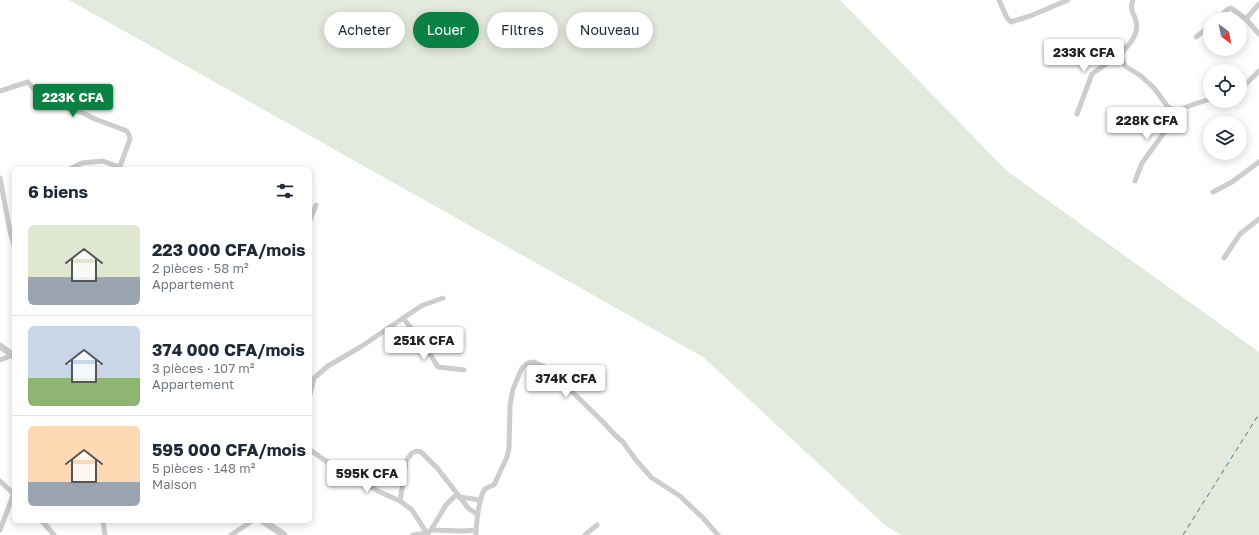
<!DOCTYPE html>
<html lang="fr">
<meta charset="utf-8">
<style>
:root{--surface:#fff;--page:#f6f6f7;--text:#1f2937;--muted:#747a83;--line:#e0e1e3;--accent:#0b8043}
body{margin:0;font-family:"Golos Text",sans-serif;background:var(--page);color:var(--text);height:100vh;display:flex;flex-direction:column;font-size:15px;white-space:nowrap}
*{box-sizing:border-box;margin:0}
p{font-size:13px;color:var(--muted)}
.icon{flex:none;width:22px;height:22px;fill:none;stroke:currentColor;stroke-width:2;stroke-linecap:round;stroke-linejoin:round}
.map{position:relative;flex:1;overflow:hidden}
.panel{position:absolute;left:12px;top:167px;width:300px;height:356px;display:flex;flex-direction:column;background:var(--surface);border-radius:6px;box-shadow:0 2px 10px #0003}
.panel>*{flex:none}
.top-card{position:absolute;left:324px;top:12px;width:380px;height:36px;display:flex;gap:8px}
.needle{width:26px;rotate:148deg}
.controls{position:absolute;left:1203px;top:12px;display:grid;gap:8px}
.controls a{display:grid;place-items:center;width:44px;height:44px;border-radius:50%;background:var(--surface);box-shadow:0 2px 10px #0003;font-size:20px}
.price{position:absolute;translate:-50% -34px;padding:0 9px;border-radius:4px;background:#fff;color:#222;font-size:13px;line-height:26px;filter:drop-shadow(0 1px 2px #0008)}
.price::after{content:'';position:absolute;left:50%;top:24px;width:12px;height:9px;margin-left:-6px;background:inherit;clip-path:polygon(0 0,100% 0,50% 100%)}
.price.selected{background:var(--accent);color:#fff}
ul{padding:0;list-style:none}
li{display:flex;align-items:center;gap:12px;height:100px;padding:0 16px}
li+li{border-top:1px solid var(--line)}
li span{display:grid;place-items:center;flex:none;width:112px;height:80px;border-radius:6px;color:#555}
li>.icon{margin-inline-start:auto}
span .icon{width:48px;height:48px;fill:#fffc;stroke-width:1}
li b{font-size:17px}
h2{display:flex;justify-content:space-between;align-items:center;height:48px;padding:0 16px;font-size:17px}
.pill{padding:0 14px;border-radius:18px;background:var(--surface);box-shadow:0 2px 10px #0003;font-size:14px;line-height:36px}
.pill.selected{background:var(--accent);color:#fff}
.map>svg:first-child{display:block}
.green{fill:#e4e9dd}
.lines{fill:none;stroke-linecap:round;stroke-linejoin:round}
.ferry{stroke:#44778c;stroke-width:1;stroke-dasharray:5 4;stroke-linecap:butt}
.minor{stroke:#cdcdcd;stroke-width:5}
.tertiary{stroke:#cdcdcd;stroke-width:7}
</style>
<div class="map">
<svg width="1259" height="535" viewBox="0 0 1259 535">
<rect width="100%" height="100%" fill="#fff"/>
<polygon class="green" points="69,0 840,0 1007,171 1259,352 1259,535 902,535 887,527 703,357"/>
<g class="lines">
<polyline class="ferry" points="1183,535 1259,414"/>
<g class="minor">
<polyline points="999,0 1007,18 1011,22 1030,16 1068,0"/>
<path d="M1133,0C1130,8 1132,11 1135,18C1141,32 1130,45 1120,54L1125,66L1141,76L1154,88L1168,107L1179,112"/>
<polyline points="1217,19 1228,9 1231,8 1246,19 1259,4"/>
<polyline points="1246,19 1259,34"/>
<polyline points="1196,37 1210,26"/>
<polyline points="1240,90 1259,71"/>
<polyline points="0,91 28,82 43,100 83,113 95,119 127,131 129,135 130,139 119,169"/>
<polyline points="1077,114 1092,74 1120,54"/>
<polyline points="70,169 82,163 103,161 119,167"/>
<polyline points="0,178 10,232 14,245"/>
<polyline points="1135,181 1142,163 1179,112 1186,107 1210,99"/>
<polyline points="1213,192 1232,182 1259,162"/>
<polyline points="310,220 316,205"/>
<polyline points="1224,258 1240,234 1259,219"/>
<polyline points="403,318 422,341 438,367 464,370"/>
<polyline points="0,360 13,355"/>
<polyline points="310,395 314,378 328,366 362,346 421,306 443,298"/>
<polyline points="310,450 323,459 378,491 400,501 412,510 428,535"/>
<polyline points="0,481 14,494"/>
<polyline points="459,497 481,500"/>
<polyline points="400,501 406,461 412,453 417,451 421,452 438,469 469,509 477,514"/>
<polyline points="42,521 54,535"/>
<polyline points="103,521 105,535"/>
<polyline points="0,530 14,493"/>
<polyline points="431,530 462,531 476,530"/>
<polyline points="231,535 252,521"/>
<polyline points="413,535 427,533 431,530 446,505 457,494"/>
<path d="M476,535C476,525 479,496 485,489C488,487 491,486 494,485L507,457L509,448L510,405L513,389L522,368L528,363L534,362L545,367L555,375L602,421L615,435L623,442L636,460L652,478L680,496L703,518L718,535"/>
<polyline points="585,535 597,525"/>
</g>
<g class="tertiary">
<polyline points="0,346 14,356"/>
<polyline points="263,521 284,535"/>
</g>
</g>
</svg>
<div class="controls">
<a><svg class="needle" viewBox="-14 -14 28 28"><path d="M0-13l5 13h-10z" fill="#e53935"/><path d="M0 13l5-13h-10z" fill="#747a83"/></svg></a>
<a><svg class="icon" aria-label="locate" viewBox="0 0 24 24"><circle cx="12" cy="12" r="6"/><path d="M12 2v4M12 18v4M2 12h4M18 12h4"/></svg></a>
<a><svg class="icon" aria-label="layers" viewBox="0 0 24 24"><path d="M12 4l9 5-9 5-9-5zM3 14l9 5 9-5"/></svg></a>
</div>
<b class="price" style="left:1084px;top:73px">233K CFA</b>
<b class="price selected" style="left:73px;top:118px">223K CFA</b>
<b class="price" style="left:1147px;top:141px">228K CFA</b>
<b class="price" style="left:424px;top:361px">251K CFA</b>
<b class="price" style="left:566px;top:399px">374K CFA</b>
<b class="price" style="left:367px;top:494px">595K CFA</b>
<div class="top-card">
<a class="pill">Acheter</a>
<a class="pill selected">Louer</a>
<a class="pill">Filtres</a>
<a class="pill">Nouveau</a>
</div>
<section class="panel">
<h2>6 biens<svg class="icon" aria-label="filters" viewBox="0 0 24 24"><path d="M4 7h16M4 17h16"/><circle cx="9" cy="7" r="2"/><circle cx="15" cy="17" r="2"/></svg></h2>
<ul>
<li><span style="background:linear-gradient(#dfe7d0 65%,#9aa5b1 0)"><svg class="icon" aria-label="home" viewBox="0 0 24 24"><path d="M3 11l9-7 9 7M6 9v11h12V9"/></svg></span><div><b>223 000 CFA/mois</b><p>2 pièces · 58 m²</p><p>Appartement</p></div></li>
<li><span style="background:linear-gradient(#c9d6e8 65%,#8fb573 0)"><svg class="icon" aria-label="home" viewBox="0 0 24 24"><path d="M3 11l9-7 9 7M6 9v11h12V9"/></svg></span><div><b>374 000 CFA/mois</b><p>3 pièces · 107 m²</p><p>Appartement</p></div></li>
<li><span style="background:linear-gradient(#ffd9b3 70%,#9aa5b1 0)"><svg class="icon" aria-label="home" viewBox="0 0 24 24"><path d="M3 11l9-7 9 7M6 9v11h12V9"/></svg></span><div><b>595 000 CFA/mois</b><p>5 pièces · 148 m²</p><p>Maison</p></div></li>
</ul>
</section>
</div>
